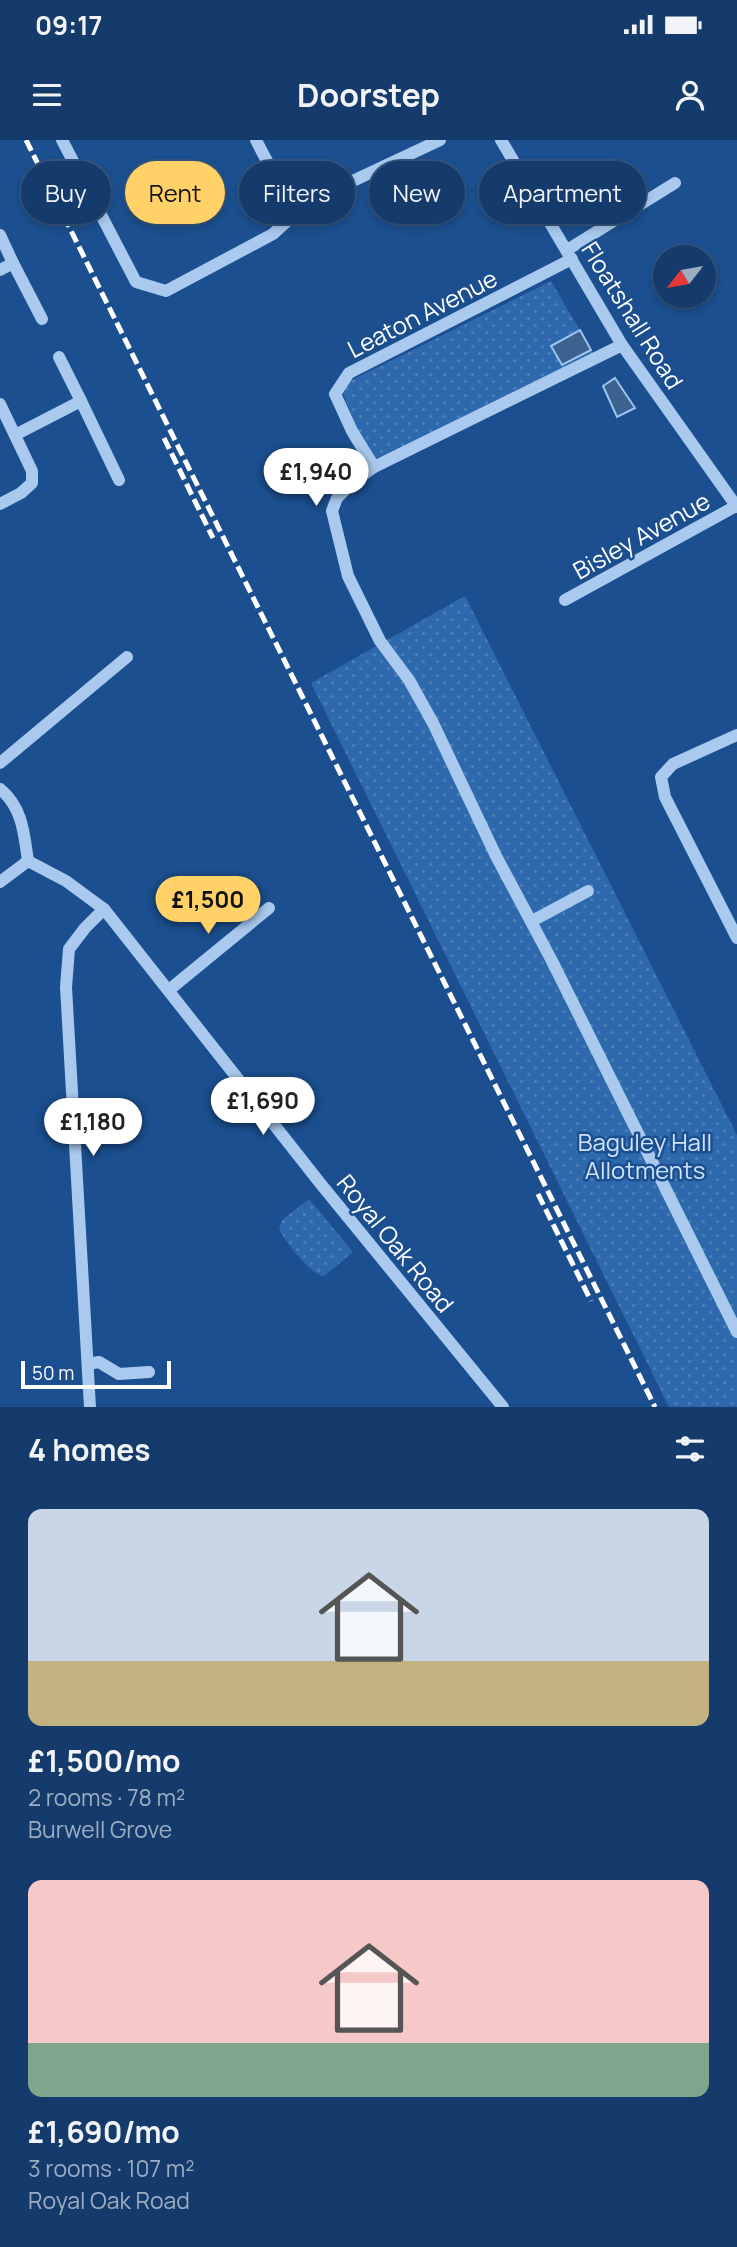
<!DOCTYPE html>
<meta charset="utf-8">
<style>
:root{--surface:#143b6b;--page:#214673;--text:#f1f3f6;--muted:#9dadc1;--line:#33557e;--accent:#ffd166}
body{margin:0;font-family:Manrope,sans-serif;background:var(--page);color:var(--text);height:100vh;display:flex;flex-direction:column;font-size:26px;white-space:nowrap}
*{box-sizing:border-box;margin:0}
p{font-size:23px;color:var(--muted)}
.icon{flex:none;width:38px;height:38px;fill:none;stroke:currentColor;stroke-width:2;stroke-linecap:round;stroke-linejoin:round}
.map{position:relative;height:1267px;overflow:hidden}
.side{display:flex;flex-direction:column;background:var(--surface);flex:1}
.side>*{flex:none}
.guide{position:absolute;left:21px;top:21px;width:696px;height:63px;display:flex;gap:14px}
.needle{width:46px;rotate:239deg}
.buttons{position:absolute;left:653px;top:105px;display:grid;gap:14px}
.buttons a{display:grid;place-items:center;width:63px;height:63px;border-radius:50%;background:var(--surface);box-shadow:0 4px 10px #0003,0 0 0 2px var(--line);font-size:35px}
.scale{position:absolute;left:21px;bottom:18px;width:150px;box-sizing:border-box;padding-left:7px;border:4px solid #fff;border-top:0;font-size:19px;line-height:24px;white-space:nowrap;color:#fff;-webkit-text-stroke:5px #1b4f8f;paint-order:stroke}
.price{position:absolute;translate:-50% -60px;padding:0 16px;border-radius:24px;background:#fff;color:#222;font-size:23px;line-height:46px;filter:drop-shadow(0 2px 4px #0008)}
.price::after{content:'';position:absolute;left:50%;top:42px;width:21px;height:16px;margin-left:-10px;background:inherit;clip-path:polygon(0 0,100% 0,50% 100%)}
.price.current{background:var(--accent);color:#111}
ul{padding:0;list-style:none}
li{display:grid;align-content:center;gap:14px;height:371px;padding:0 28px}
li span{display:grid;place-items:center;height:217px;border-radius:14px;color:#555}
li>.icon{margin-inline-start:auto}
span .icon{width:126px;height:126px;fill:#fffc;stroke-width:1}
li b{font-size:30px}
h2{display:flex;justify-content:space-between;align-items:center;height:84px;padding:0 28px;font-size:30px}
.chip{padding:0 24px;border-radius:32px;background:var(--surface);box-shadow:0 4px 10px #0003,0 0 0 2px var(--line);font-size:24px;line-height:63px}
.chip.current{background:var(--accent);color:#111}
.status{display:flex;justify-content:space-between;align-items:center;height:49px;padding:0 35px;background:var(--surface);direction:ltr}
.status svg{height:19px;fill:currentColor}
header{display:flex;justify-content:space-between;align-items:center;height:91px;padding:0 28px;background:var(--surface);font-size:32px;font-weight:700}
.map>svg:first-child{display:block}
.green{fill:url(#green-dots)}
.water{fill:#3c6290;stroke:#9cc4f0;stroke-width:2}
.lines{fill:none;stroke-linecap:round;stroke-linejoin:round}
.minor{stroke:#a9c9ee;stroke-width:12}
.rail{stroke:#fff;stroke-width:5;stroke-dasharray:12 5;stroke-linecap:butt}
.labels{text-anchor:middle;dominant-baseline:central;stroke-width:5;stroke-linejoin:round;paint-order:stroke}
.street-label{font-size:24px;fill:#fff;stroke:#1b4f8f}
.park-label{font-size:24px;fill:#cfe3fa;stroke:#1b4f8f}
</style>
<div class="status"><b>09:17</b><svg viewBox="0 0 49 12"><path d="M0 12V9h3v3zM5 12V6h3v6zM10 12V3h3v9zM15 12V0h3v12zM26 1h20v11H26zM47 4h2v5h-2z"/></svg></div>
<header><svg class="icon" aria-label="menu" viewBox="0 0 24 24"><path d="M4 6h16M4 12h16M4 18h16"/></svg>Doorstep<svg class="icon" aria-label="person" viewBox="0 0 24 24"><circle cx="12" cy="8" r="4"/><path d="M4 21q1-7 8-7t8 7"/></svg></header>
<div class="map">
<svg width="737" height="1267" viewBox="0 0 737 1267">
<defs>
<pattern id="green-dots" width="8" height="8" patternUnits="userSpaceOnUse" patternTransform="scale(1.75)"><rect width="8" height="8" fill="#2e69ad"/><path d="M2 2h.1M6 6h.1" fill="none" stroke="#4d80b9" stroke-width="1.8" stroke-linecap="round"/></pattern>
</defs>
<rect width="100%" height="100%" fill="#1b4f8f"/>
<g class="green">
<polygon points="551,141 596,218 370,321 340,246"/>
<polygon points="465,456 737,995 737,1267 669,1267 311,543"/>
<path d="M309,1059L353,1112L324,1136C310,1135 286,1102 279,1089L282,1080Z"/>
</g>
<g class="water">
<polygon points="580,190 591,210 562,225 551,206"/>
<polygon points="615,238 635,268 617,277 603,246"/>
</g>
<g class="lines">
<g class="minor">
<polyline points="62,0 136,142 166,151 273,94 308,62"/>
<path d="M256,0C272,31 277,45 308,62L440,0"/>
<polyline points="501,0 622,205 737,367"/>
<polyline points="0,95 13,123"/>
<polyline points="567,110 675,43"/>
<polyline points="572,119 349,233 335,254 352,291 374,327 622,205"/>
<polyline points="0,130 13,123 42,179"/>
<polyline points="59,217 81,261"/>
<polyline points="0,264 32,331 32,343 21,353 0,364"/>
<polyline points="15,295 81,261 119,340"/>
<polyline points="374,327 351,344 337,358 332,371 348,436 380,501 409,540 433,583 496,716 552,821 737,1192"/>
<polyline points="565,460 736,366"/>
<polyline points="737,595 673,624 661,637 665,657 737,798"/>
<polyline points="0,623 127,517"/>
<path d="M0,649C23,668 24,694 28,721"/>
<polyline points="28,721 66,741 104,769 320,1043 503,1267"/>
<polyline points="0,742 28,721"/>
<polyline points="532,781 588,751"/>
<polyline points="169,850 269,768"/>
<polyline points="88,1224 99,1222 119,1234 149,1232"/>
<polyline points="90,1267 66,847 69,809 85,788 104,769"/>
</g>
<g class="rail">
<polyline points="26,0 655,1267"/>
<polyline points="164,298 213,398"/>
<polyline points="538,1054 591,1161"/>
</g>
</g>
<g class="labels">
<g class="street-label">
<text transform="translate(422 173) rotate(-27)">Leaton Avenue</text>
<text transform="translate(633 175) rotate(58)">Floatshall Road</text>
<text transform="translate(641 395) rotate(-29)">Bisley Avenue</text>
<text transform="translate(396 1103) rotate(51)">Royal Oak Road</text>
</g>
<g class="park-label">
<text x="645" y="1001">Baguley Hall<tspan x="645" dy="28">Allotments</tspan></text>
</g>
</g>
</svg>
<div class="buttons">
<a><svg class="needle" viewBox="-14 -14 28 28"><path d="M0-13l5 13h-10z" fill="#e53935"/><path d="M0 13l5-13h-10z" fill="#9dadc1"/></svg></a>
</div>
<div class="scale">50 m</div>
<b class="price" style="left:316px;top:368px">£1,940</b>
<b class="price current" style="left:208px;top:796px">£1,500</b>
<b class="price" style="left:263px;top:997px">£1,690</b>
<b class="price" style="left:93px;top:1018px">£1,180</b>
<div class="guide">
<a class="chip">Buy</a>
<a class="chip current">Rent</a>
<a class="chip">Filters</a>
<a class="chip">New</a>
<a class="chip">Apartment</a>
</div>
</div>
<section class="side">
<h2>4 homes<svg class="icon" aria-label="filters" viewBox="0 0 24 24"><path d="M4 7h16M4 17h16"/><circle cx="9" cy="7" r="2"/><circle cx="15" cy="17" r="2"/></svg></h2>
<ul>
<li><span style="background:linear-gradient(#c9d6e8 70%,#c2b280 0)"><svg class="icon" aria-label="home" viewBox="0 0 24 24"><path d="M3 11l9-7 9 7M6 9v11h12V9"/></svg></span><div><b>£1,500/mo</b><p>2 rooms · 78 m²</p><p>Burwell Grove</p></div></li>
<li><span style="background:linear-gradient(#f6c9c9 75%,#7fa58c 0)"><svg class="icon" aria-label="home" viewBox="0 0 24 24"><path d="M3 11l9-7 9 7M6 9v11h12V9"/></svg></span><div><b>£1,690/mo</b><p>3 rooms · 107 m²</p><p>Royal Oak Road</p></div></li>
</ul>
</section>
